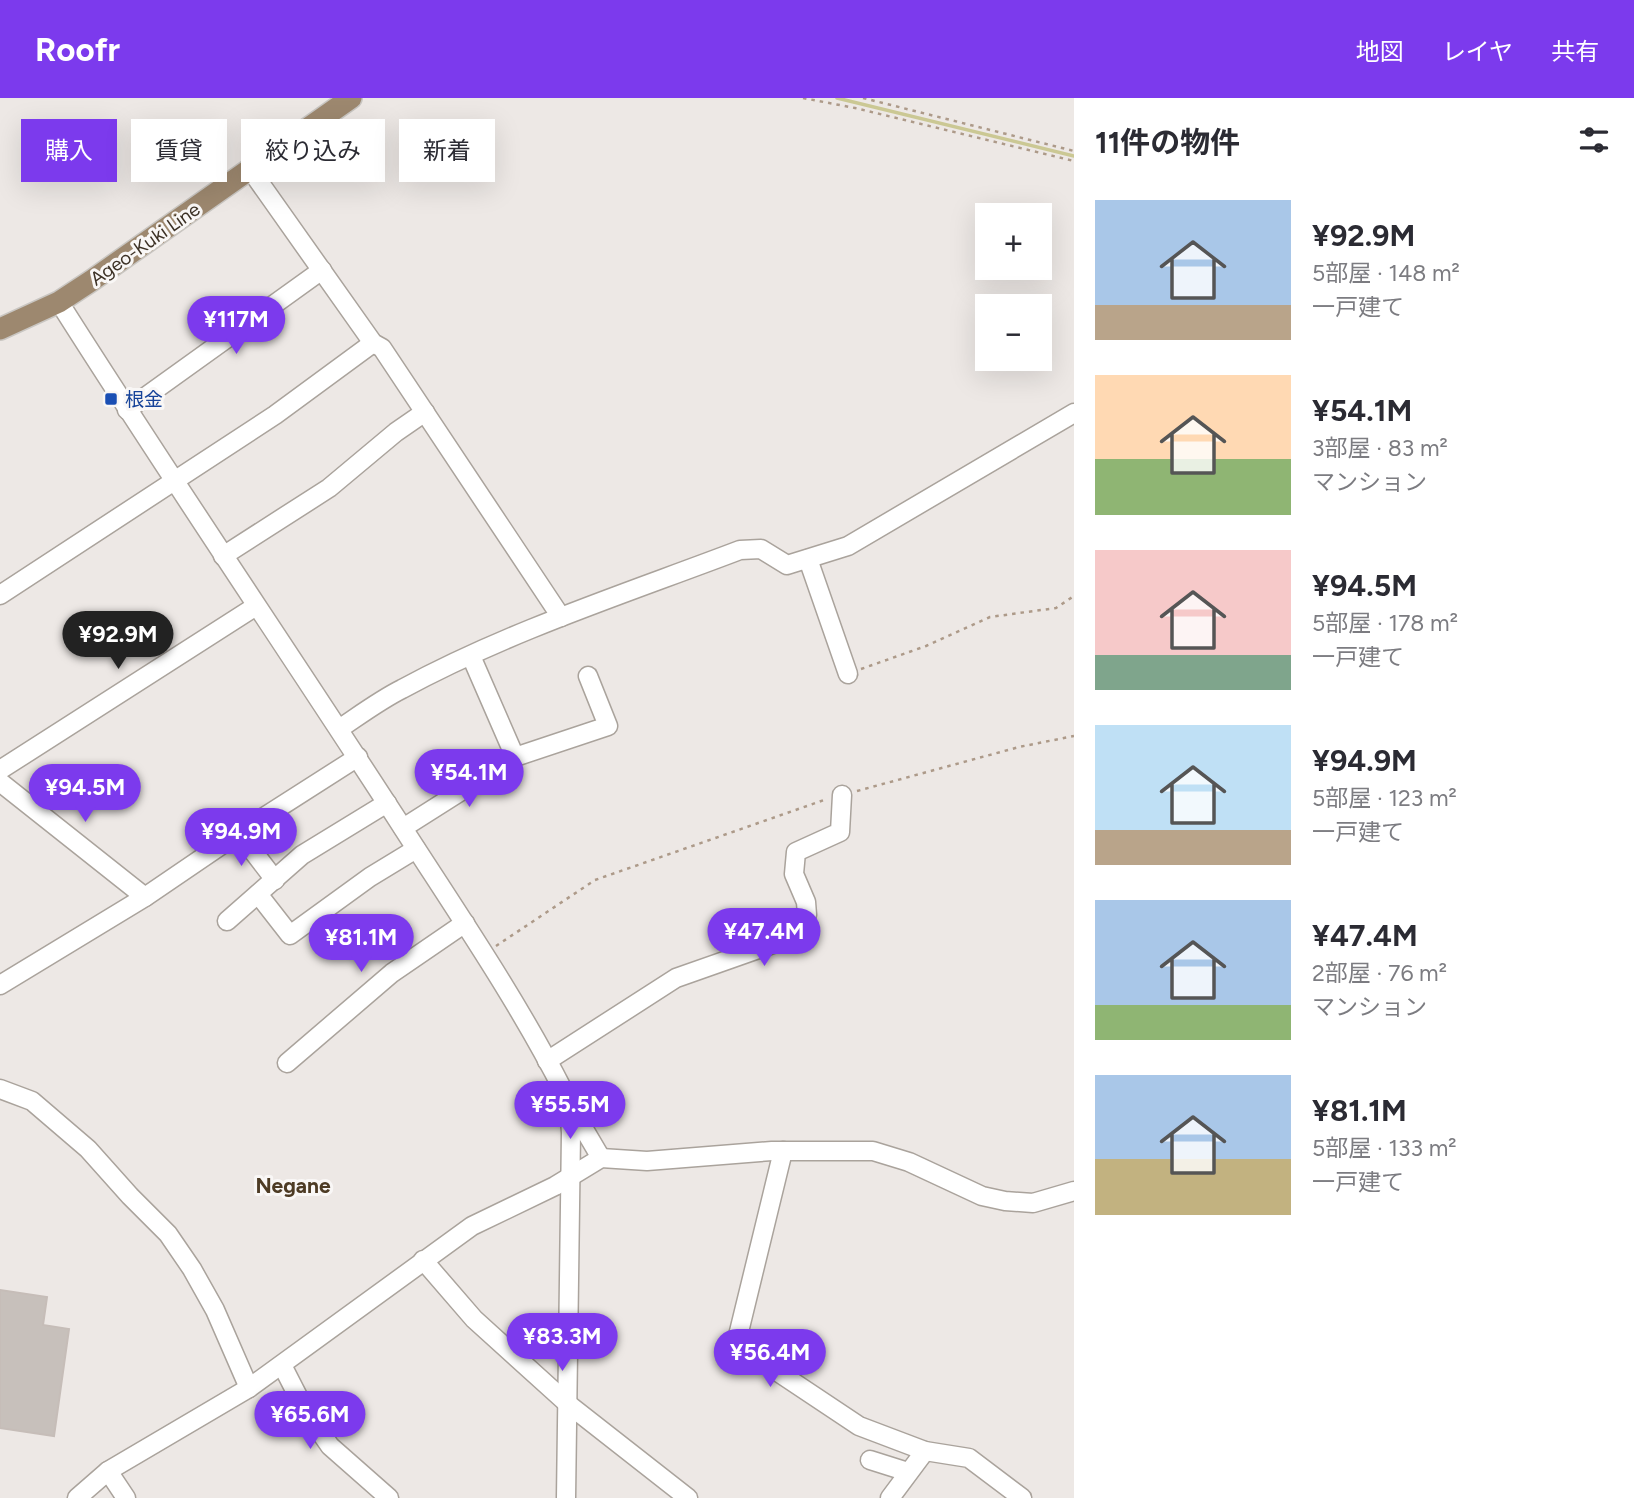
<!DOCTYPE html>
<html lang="ja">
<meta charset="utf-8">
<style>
:root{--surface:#fff;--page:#f7f7f7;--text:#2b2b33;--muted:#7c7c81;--accent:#7c3aed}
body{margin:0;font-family:Figtree,"Noto Sans JP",sans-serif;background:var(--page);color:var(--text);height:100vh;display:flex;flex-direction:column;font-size:26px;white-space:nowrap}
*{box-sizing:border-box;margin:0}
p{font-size:23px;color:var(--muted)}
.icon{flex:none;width:38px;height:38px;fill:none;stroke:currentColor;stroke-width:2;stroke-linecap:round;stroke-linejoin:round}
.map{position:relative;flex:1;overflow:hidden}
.panel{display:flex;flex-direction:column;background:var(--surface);width:560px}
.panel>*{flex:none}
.banner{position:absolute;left:21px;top:21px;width:665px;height:63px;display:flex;gap:14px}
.fabs{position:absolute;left:975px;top:105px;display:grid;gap:14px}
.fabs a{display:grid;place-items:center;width:77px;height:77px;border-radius:0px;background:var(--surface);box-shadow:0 7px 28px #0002;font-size:35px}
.price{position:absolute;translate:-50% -60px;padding:0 16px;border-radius:24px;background:var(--accent);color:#fff;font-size:23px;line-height:46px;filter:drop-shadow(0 2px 4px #0008)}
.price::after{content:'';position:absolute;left:50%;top:42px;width:21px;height:16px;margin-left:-10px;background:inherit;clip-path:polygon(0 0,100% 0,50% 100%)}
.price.active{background:#222;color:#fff}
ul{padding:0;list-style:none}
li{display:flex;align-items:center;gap:21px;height:175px;padding:0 21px}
li span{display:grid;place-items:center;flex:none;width:196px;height:140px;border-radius:0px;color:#555}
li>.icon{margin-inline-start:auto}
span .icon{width:84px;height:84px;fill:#fffc;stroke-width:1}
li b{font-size:30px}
h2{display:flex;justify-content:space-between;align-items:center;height:84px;padding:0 21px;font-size:30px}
.pill{padding:0 24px;border-radius:0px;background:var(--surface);box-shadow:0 7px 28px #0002;font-size:24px;line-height:63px}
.pill.active{background:var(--accent);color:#fff}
header{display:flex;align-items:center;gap:42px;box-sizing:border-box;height:98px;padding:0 35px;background:var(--accent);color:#fff}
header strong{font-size:33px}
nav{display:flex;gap:38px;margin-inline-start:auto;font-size:24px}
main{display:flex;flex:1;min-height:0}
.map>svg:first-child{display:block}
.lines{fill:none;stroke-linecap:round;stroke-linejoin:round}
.stream{stroke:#cbc894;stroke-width:3.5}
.building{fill:#c7c0bb;stroke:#c6bdb8;stroke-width:2}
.minor-casing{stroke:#aaa39c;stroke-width:21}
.major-casing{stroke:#c9c6c2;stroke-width:24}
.path{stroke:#ad9a89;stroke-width:2.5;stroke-dasharray:3.5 5;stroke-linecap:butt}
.minor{stroke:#fff;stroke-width:18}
.major{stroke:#9d886f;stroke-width:21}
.transit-dot{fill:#1a4fb4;stroke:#f9f7f6;stroke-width:2.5}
.labels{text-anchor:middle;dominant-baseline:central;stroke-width:6;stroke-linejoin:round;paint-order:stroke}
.street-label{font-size:19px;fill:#3d3226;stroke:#f9f7f6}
.transit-label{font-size:19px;fill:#164399;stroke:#f9f7f6;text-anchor:start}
.neighbourhood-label{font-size:21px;font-weight:bold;fill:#4d3b24;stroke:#f9f7f6}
</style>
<header>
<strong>Roofr</strong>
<nav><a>地図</a><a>レイヤ</a><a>共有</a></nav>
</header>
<main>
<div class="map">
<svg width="1074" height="1400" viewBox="0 0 1074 1400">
<rect width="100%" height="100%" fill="#ede8e5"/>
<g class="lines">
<polyline class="stream" points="837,0 1074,58"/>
</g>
<polygon class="building" points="0,1192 47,1199 43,1227 69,1231 54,1338 0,1330"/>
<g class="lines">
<g class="minor-casing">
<g id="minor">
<polyline points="250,71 373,245 382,250 561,519"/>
<path d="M59,204C169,378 285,548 397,721C454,810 515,898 563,992L569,1006L571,1035L566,1400"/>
<polyline points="127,312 322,172"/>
<polyline points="223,458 329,390 396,334 425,314"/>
<polyline points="808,461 848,576"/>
<polyline points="0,497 275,317 373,245"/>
<polyline points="471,558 515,659 608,628 588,578"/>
<path d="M339,631C360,617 380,602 402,591C509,533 627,495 740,452L761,451L787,467L848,448L1074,315"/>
<polyline points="0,672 256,508"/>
<polyline points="0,684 145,799"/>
<polyline points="403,730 515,659"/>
<polyline points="239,735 275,782"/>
<polyline points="258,796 290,837 370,779 416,751"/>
<polyline points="227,823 302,757 387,705"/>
<polyline points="0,887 145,799 239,735 358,659"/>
<polyline points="547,963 676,880 787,841 807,817 806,804 794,776 796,754 840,734 842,697"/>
<polyline points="287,965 392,875 465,825"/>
<polyline points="0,991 32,1003 88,1051 130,1098 168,1136 192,1171 215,1212 249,1290"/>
<polyline points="571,1009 601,1060"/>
<polyline points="783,1053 736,1246 859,1328 925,1353 969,1360 1022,1400"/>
<polyline points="423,1162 474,1221 568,1306 688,1400"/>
<polyline points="282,1267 305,1312 330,1348 389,1400"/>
<polyline points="870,1362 908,1374"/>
<polyline points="108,1373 126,1400"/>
<polyline points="77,1400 108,1373 249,1290 472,1128 555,1088 601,1060 647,1063 772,1053 873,1053 909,1064 982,1098 1005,1103 1033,1105 1074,1093"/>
<polyline points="890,1400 925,1353"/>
</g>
</g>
<g class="major-casing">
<polyline id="major" points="0,231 59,204 91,183 351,0"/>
</g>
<g class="path">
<polyline points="803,0 855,10 1074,63"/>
<polyline points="863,0 1074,53"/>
<polyline points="861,571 926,548 990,519 1056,510 1074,498"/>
<polyline points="857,693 1019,649 1074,638"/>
<polyline points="496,848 595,782 827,701"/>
</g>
<use href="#minor" class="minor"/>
<use href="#major" class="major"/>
</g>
<rect class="transit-dot" x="104" y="294" width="14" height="14" rx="3.5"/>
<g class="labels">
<g class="street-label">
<text transform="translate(145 146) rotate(-35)">Ageo-Kuki Line</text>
</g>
<g class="transit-label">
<text x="125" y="301">根金</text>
</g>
<g class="neighbourhood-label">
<text x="293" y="1087">Negane</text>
</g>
</g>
</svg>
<div class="fabs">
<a>+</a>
<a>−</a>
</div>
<b class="price" style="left:236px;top:258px">¥117M</b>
<b class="price active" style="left:118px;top:573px">¥92.9M</b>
<b class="price" style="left:469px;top:711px">¥54.1M</b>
<b class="price" style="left:85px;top:726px">¥94.5M</b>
<b class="price" style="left:241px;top:770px">¥94.9M</b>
<b class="price" style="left:764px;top:870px">¥47.4M</b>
<b class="price" style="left:361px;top:876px">¥81.1M</b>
<b class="price" style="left:570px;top:1043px">¥55.5M</b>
<b class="price" style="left:562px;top:1275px">¥83.3M</b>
<b class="price" style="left:770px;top:1291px">¥56.4M</b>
<b class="price" style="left:310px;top:1353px">¥65.6M</b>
<div class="banner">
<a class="pill active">購入</a>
<a class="pill">賃貸</a>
<a class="pill">絞り込み</a>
<a class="pill">新着</a>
</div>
</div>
<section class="panel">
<h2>11件の物件<svg class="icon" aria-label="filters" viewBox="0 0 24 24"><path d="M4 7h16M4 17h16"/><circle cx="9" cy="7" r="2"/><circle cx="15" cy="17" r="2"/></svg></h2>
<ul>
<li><span style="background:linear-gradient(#a9c7e8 75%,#b9a48a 0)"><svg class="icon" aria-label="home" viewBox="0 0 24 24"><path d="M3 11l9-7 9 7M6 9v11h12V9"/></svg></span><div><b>¥92.9M</b><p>5部屋 · 148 m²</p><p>一戸建て</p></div></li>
<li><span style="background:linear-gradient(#ffd9b3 60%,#8fb573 0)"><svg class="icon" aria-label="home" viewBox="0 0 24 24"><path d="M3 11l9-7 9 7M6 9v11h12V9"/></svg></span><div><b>¥54.1M</b><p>3部屋 · 83 m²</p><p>マンション</p></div></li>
<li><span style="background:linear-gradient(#f6c9c9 75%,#7fa58c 0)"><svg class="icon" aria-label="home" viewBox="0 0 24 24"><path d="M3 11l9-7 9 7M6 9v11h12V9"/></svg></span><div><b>¥94.5M</b><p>5部屋 · 178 m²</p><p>一戸建て</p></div></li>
<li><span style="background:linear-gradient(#bfe0f5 75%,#b9a48a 0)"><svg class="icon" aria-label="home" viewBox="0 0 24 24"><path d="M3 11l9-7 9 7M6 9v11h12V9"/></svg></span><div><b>¥94.9M</b><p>5部屋 · 123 m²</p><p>一戸建て</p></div></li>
<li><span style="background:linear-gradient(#a9c7e8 75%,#8fb573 0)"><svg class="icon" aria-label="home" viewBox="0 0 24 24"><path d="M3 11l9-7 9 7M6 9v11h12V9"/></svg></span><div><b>¥47.4M</b><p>2部屋 · 76 m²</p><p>マンション</p></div></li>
<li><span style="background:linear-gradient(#a9c7e8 60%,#c2b280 0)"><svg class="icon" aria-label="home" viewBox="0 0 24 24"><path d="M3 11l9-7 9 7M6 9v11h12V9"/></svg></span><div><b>¥81.1M</b><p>5部屋 · 133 m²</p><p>一戸建て</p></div></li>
</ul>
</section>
</main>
